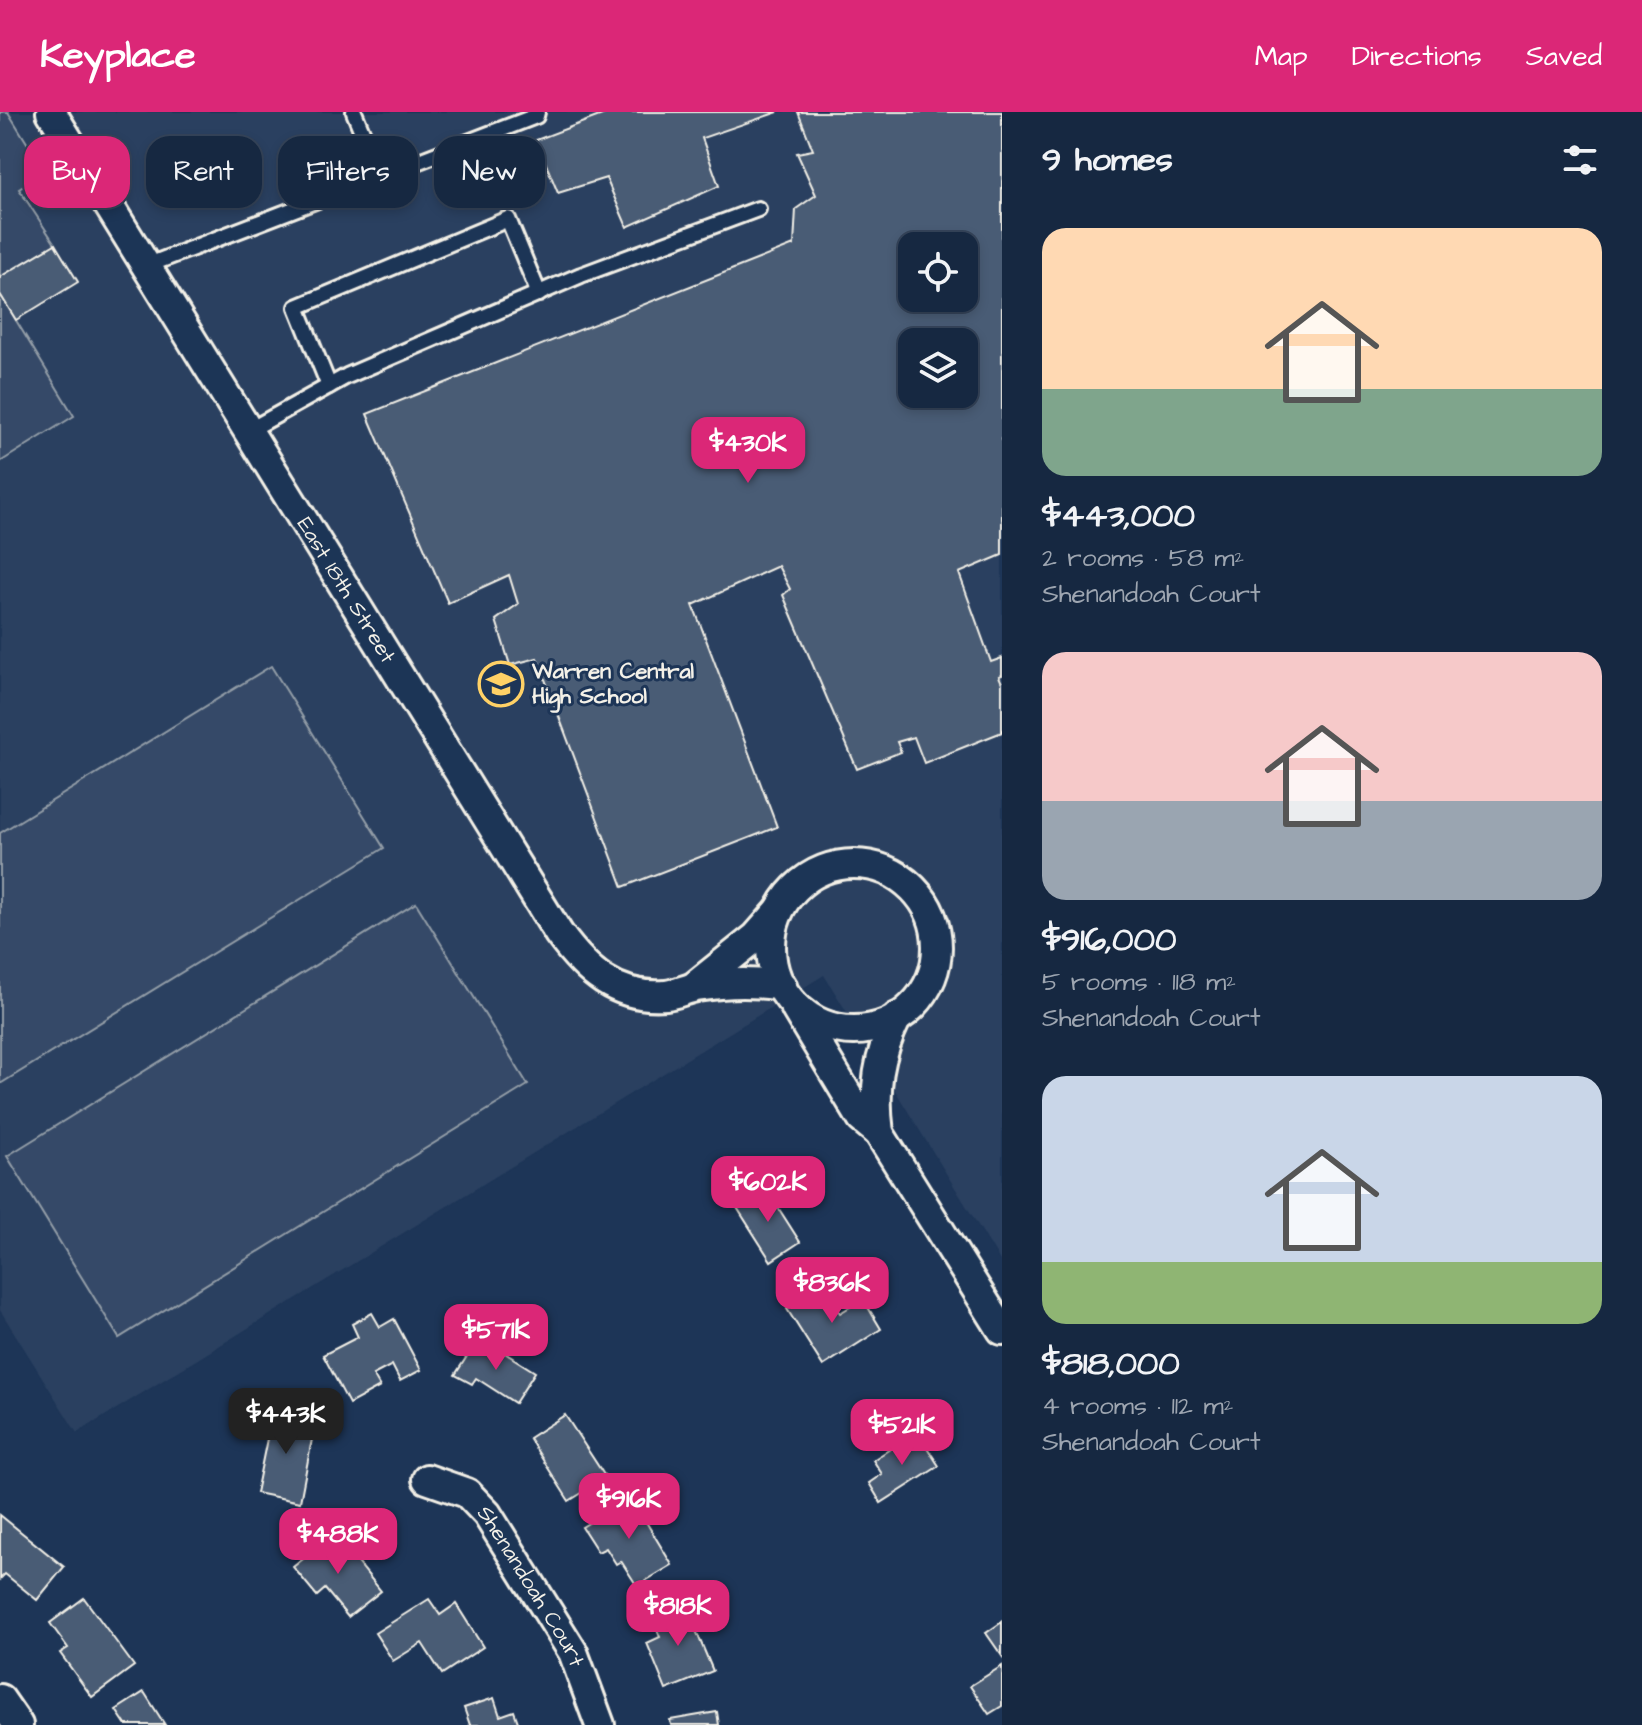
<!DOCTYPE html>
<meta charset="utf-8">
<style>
:root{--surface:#162841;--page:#23344c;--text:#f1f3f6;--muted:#9ea6b1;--line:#35445a;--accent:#db2777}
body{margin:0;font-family:"Architects Daughter",sans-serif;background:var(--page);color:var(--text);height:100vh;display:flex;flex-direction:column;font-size:30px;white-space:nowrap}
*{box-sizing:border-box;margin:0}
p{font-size:26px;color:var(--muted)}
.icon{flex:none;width:44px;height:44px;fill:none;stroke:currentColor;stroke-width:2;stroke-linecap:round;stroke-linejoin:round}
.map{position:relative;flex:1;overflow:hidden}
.side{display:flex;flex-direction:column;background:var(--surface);width:640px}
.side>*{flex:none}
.hud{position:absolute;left:24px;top:24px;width:760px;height:72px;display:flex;gap:16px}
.buttons{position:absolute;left:898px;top:120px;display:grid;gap:16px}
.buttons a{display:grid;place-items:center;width:80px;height:80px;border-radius:16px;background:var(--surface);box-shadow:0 4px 12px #0003,0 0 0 2px var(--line);font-size:40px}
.price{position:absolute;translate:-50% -68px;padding:0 18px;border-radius:16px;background:var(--accent);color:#fff;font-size:26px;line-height:52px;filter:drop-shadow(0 2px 4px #0008)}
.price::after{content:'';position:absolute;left:50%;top:48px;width:24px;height:18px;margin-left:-12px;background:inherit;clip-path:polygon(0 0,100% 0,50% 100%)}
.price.selected{background:#222;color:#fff}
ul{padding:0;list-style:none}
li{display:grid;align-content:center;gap:16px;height:424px;padding:0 40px}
li span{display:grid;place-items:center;height:248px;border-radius:24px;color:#555}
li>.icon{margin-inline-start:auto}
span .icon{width:144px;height:144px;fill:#fffc;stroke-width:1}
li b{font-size:34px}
h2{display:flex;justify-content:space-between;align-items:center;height:96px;padding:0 40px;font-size:34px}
.chip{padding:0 28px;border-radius:24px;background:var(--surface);box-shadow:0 4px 12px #0003,0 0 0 2px var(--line);font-size:28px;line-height:72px}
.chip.selected{background:var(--accent);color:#fff}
header{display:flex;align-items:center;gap:48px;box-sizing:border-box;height:112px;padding:0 40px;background:var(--accent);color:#fff}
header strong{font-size:38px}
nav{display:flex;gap:44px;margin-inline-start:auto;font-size:28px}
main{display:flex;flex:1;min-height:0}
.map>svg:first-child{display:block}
.built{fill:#2a4060;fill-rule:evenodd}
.green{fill:#354a67;stroke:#949ea8;stroke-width:2}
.building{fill:#485b74;stroke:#f4f1e8;stroke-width:2;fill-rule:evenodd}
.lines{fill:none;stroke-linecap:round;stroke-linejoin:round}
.service-casing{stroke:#f4f1e8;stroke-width:20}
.minor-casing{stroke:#f4f1e8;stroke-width:34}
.service{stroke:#1d3557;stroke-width:14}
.minor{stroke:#1d3557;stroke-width:28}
.labels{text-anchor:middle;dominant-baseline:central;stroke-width:6;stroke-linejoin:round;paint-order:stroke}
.street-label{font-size:22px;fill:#f4f1e8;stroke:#1d3557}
.poi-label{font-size:22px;font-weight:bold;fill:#f4f1e8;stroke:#1d3557;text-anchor:start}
</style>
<header>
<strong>Keyplace</strong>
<nav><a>Map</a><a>Directions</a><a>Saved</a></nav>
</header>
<main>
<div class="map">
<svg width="1002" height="1613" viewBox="0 0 1002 1613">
<rect width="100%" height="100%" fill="#1d3557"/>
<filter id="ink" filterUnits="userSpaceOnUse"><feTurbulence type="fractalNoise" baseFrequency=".0125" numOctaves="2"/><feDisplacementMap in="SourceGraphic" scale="16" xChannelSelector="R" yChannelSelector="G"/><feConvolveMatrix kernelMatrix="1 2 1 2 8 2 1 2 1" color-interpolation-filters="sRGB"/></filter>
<g filter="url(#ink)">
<path class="built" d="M0,0H1002V1152L824,863L77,1321L0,1198ZM912,134H964V186H912ZM912,230H964V282H912Z"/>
<g class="green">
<polygon points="0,0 8,0 45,60 19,77 55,132 0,165"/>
<polygon points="0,182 74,304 0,350"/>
<polygon points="271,554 384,736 0,972 0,721"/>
<polygon points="416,791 528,973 119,1226 7,1044"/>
</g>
<g class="building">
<polygon points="610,0 778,0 702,26 719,74 627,115 606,66 558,81 536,28"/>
<path d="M798,0H1002V443L959,461L991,550L1002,546V563L999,564L1002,571V620L924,651L914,625L897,630L901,640L857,657L783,483L790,477L778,454L693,493L777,715L623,775L537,546L510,553L496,508L518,492L509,463L448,491L367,302L794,133L796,97L816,83L797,41L813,38ZM912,134H964V186H912ZM912,230H964V282H912Z"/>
<polygon points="55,132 78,170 16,208 0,182 0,165"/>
<polygon points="765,1075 800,1130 771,1149 736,1094"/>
<polygon points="822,1174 840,1201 863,1187 881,1217 823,1254 787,1197"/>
<polygon points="372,1201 380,1215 394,1207 421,1258 400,1269 392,1253 373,1263 380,1275 349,1292 323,1243 358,1225 352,1212"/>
<polygon points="475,1232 488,1240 492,1233 535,1260 515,1291 476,1266 472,1272 455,1263"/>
<polygon points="273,1297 316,1306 300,1390 256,1381"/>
<polygon points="565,1303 606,1366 569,1389 529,1326"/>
<polygon points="917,1320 939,1354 881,1391 869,1371 882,1362 873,1348"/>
<polygon points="631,1385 672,1453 637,1474 621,1449 616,1452 606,1436 598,1440 582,1415"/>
<polygon points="0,1403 64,1455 37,1488 5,1462 0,1467"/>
<polygon points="335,1422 381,1479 348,1505 325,1477 317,1484 293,1455"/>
<polygon points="84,1486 134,1554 92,1585 60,1541 68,1536 50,1511"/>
<polygon points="429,1487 440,1503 456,1492 483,1535 442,1562 422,1531 393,1549 375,1521"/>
<polygon points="684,1490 713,1559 666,1578 647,1531 660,1525 651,1503"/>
<polygon points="1002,1510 1002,1544 986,1521"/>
<polygon points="1002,1554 1002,1594 989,1602 970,1574"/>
<polygon points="144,1580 165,1613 126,1613 116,1598"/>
<polygon points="494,1586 500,1604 514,1599 519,1613 470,1613 464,1596"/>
<polygon points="717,1600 719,1613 671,1613 670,1608"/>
</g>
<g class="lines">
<g class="service-casing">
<g id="service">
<polyline points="354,0 380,64"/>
<polyline points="146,154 536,4 537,0"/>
<polyline points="329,274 297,195 508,107 539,182"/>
<polyline points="248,319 347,264 581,163 758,97"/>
</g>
</g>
<g class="minor-casing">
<g id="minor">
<path id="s1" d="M51,0L559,822C586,859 616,887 666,883C676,882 686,877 696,875C726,870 752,869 782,874"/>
<circle cx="854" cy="835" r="83"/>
<polyline points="696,873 756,825 778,800"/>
<polyline points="796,897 862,1007 879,1021 1002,1218"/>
<path d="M879,1021C873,977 878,944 897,905"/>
<path id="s2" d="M427,1367L467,1381L487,1402L573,1540L600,1613"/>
<polyline points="0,1587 18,1613"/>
</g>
</g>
<use href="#service" class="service"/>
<use href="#minor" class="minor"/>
</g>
</g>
<defs>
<g id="school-ring" transform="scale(2.3)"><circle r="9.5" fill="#1d3557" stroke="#ffd166" stroke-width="1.5"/><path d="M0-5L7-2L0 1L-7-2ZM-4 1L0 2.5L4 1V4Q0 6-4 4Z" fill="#ffd166"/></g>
</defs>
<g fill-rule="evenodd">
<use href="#school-ring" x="501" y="572"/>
</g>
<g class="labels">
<g class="street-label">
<text stroke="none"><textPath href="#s1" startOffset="562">East 18th Street</textPath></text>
<text stroke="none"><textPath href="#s2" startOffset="156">Shenandoah Court</textPath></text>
</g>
<g class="poi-label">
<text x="532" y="559">Warren Central<tspan x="532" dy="25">High School</tspan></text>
</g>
</g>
</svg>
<div class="buttons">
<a><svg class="icon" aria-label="locate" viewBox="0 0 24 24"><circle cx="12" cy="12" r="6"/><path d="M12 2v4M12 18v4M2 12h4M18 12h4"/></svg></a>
<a><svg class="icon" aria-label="layers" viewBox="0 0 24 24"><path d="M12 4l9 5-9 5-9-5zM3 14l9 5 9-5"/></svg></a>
</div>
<b class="price" style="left:748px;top:373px">$430K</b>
<b class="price" style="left:768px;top:1112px">$602K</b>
<b class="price" style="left:832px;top:1213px">$836K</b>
<b class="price" style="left:496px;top:1260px">$571K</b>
<b class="price selected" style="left:286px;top:1344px">$443K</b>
<b class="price" style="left:902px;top:1355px">$521K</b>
<b class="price" style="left:629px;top:1429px">$916K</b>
<b class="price" style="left:338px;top:1464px">$488K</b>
<b class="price" style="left:678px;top:1536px">$818K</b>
<div class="hud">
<a class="chip selected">Buy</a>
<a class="chip">Rent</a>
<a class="chip">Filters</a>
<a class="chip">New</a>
</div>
</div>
<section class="side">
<h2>9 homes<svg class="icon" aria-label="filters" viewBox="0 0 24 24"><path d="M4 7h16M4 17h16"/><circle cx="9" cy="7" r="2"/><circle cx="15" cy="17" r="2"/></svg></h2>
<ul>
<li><span style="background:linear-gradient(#ffd9b3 65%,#7fa58c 0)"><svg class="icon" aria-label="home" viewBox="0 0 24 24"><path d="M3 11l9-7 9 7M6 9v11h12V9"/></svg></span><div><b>$443,000</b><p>2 rooms · 58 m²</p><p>Shenandoah Court</p></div></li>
<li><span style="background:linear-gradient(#f6c9c9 60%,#9aa5b1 0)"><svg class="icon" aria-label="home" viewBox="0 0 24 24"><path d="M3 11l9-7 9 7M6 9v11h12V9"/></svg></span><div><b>$916,000</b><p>5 rooms · 118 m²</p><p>Shenandoah Court</p></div></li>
<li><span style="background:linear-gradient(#c9d6e8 75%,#8fb573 0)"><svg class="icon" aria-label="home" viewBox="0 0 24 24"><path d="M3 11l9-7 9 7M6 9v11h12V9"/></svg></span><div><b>$818,000</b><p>4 rooms · 112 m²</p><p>Shenandoah Court</p></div></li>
</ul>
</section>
</main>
